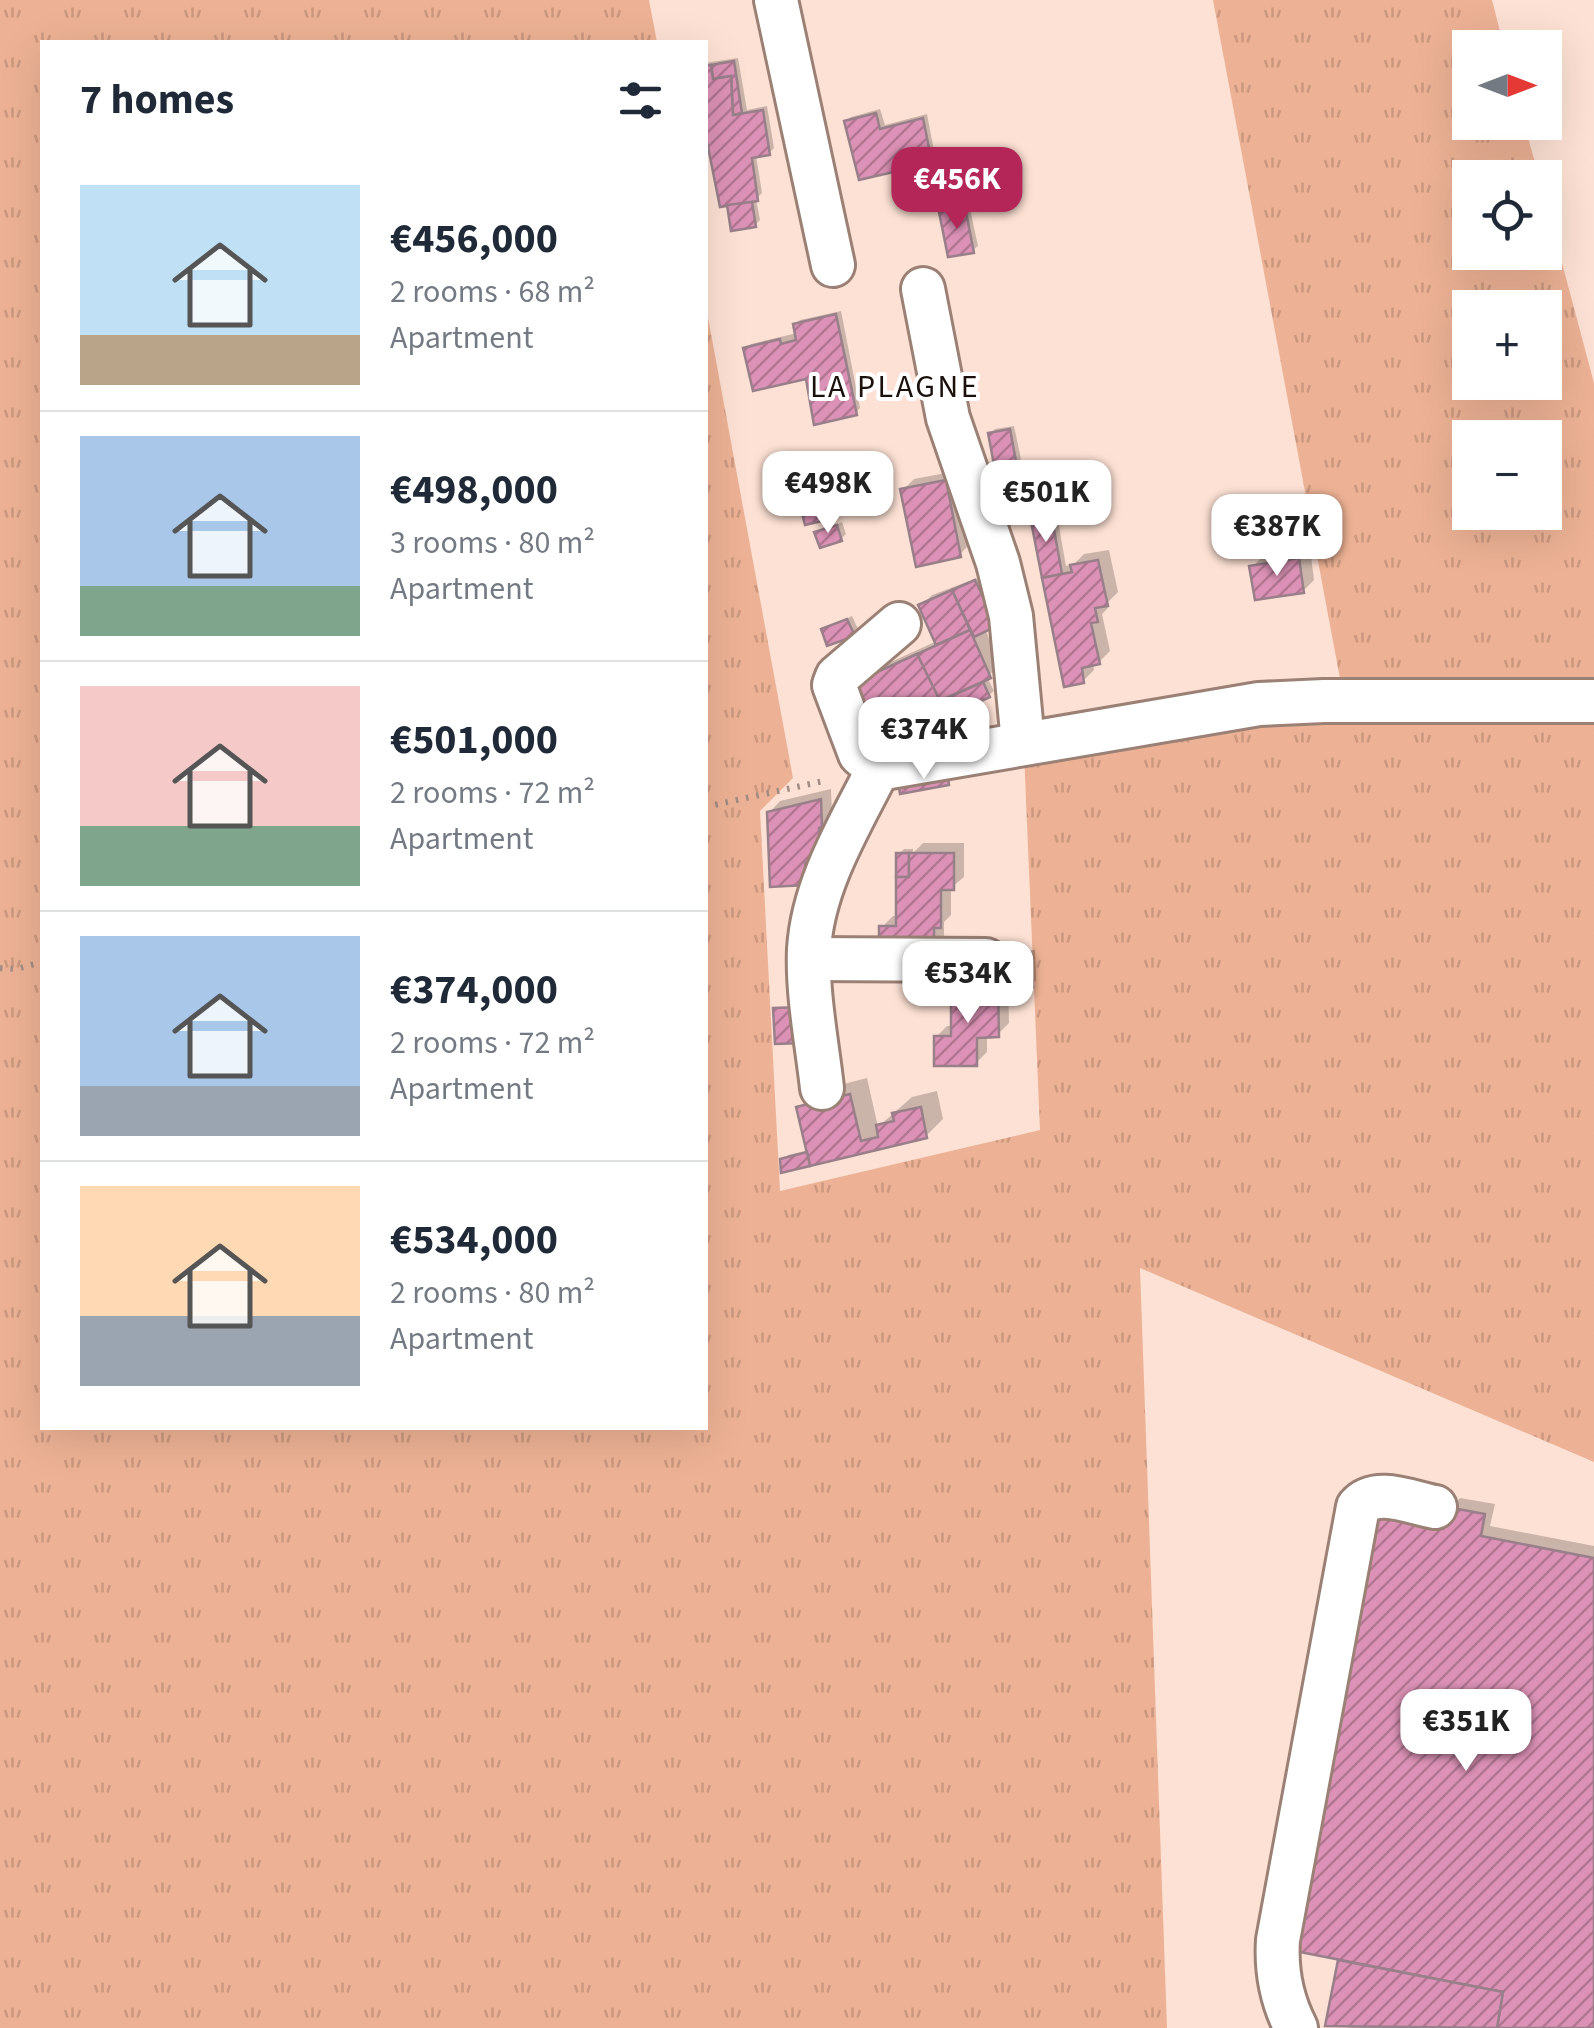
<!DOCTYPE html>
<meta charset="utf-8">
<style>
:root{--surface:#fff;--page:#f6f6f7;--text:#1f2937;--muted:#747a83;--line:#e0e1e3;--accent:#b52658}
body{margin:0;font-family:"Source Sans 3",sans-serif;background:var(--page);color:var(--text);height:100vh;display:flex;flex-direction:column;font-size:38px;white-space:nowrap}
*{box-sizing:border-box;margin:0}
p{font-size:32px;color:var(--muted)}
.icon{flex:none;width:55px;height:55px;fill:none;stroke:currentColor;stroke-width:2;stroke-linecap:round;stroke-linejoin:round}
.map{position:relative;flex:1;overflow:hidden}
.drawer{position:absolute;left:40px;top:40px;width:668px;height:1390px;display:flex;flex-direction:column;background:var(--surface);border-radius:0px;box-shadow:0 10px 40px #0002}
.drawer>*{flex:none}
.needle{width:65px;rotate:90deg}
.fabs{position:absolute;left:1452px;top:30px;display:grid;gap:20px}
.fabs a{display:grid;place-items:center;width:110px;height:110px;border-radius:0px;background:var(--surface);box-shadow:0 10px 40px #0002;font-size:50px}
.price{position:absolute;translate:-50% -85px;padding:0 22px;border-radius:20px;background:#fff;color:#222;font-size:32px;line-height:65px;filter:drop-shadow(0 2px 5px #0008)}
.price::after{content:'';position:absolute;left:50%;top:60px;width:30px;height:22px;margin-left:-15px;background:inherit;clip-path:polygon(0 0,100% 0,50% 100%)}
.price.current{background:var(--accent);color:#fff}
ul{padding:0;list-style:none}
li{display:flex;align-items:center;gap:30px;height:250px;padding:0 40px}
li+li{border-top:2px solid var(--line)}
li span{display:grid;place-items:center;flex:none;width:280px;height:200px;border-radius:0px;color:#555}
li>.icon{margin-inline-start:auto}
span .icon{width:120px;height:120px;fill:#fffc;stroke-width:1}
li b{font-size:42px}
h2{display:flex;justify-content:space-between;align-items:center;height:120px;padding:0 40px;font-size:42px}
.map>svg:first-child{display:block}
.grass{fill:url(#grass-tufts);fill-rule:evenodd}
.shadow{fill:#0003}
.building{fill:url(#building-hatch);stroke:#997f8a;stroke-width:2.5}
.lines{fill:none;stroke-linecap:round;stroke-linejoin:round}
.minor-casing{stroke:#9b8175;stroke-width:48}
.path{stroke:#a28d84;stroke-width:6;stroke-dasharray:2.5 8;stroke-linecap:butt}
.minor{stroke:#fff;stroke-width:42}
.labels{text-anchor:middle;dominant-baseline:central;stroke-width:8;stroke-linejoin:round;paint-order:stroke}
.neighbourhood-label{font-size:32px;letter-spacing:2.5px;fill:#1a100c;stroke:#fff}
</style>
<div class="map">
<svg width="1594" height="2028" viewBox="0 0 1594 2028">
<defs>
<pattern id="grass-tufts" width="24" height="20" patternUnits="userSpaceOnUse" patternTransform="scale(2.5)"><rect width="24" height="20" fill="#edb295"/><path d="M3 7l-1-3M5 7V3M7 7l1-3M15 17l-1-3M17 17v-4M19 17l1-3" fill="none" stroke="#cb987f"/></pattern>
<pattern id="building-hatch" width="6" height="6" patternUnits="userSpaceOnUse" patternTransform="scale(2.5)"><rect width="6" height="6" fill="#dc92b6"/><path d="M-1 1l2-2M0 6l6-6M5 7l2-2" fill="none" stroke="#b27692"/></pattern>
</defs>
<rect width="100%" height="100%" fill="#fde1d4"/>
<path class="grass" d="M0,0H649L657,42H42V1428H705V301L793,778L760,811L780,1191L1040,1130L1024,753L1341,684L1213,0H1492L1504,47L1470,48V122L1524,123L1539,177L1470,178V252H1545V199L1594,383V1462L1140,1268L1167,2028H0ZM1470,308H1545V382H1470ZM1470,438H1545V512H1470Z"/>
<g class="shadow">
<polygon points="738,58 747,110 767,106 774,148 769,153 756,155 762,193 756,199 760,220 755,225 705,117 705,63"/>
<polygon points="880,109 885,125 927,114 935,156 931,161 846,121 851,117"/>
<polygon points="970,209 978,246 973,250 941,213"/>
<polygon points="841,311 860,408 855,413 808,376 746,348 751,344 797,333 795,325 800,320"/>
<polygon points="1014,426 1021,459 1016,464 991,434 995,429"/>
<polygon points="956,471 971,543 960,554 903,490 914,479"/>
<polygon points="1025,482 1030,508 1025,513 995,492 1000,487"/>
<polygon points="823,501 825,514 821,518 804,509"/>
<polygon points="1056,510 1066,566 1074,564 1084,554 1109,550 1118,592 1107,603 1108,608 1102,614 1110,651 1099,662 1093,663 1094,670 1083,681 1066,684 1033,517 1038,512"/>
<polygon points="842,522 846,534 841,539 817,533"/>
<polygon points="1310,548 1314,580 1303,591 1252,567 1263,556"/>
<polygon points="980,577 1000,619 985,629 1000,665 987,677 994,691 989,695 943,702 952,693 922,706 927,716 915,731 873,748 858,677 937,641 921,606 932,595"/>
<polygon points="852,616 858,629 853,634 824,630"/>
<polygon points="831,789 832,814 816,872 773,885 769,813 780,801"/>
<polygon points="923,843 964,843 964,877 951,888 951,915 944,922 944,938 933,949 882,927 893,916 898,916 899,854 904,849 913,849 913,853"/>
<polygon points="1006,950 1035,950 1036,980 1032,985 1008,985 1009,1023 998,1034 987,1035 987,1052 976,1063 936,1037 947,1026 954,1026 954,998 959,988"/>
<polygon points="867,1078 878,1127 912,1097 937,1091 943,1119 926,1136 783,1160 788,1155 809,1150 799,1108 816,1091"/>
<polygon points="1460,1498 1495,1504 1490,1526 1594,1546 1594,2028 1351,2028 1328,2024 1344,1958 1298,1949 1365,1514 1449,1509"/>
</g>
<g class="building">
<polygon points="734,61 742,113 733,115 731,76 713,79 711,65"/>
<polygon points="711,65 713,79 731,76 733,115 763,110 770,155 752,158 758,201 720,207 705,132 705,66"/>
<polygon points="876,113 880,129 923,118 932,163 859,180 844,121"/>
<polygon points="752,202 756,227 731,231 727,205"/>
<polygon points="965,207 974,253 948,257 939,212"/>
<polygon points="836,314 857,415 814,425 806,379 753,391 743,348 780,339 781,344 796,340 793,324"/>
<polygon points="1010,429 1017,467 995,470 988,433"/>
<polygon points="946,480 961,557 916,567 900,489"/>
<polygon points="1021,485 1026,515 997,521 992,492"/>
<polygon points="818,505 822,521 805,525 801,509"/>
<polygon points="1051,513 1062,574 1042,578 1030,516"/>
<polygon points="837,525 842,541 820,548 814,532"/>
<polygon points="1299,558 1304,593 1255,600 1249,566"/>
<polygon points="1098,560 1108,606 1095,608 1098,622 1091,623 1100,664 1082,668 1084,683 1064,687 1042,578 1072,572 1070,565"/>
<polygon points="975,580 997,626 974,637 952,590"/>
<polygon points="952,590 970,630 936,645 918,605"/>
<polygon points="847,619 855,636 827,646 821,629"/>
<polygon points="970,630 991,678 940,701 917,654"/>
<polygon points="917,654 940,701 864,734 844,687"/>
<polygon points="983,682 990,697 947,716 940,701"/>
<polygon points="918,711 924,723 916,733 872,751 864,734"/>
<polygon points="947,769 949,785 900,794 898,781"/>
<polygon points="821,799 822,827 819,828 824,862 805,863 806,885 770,887 767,812"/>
<rect x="896" y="853" width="13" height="24"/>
<polygon points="909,853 954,853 954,890 941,890 941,928 934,928 934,951 879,952 879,926 896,926 896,877 909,877"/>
<polygon points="998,953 1031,953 1033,987 998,987"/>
<polygon points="957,987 998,987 999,1037 977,1038 977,1066 934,1066 934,1036 951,1036 951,997 957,997"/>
<polygon points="803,1007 804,1043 775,1044 773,1008"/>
<polygon points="850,1094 861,1141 878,1137 876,1125 894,1121 892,1113 921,1107 927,1138 810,1166 796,1107"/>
<polygon points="807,1152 810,1166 781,1173 780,1159"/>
<polygon points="1447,1507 1485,1514 1481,1536 1594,1558 1594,2028 1497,2028 1503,1992 1295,1951 1379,1517 1443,1529"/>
<polygon points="1338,1960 1503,1992 1497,2028 1325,2026"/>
</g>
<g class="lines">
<g class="minor-casing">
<g id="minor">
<polyline points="776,0 833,265"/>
<polyline points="923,289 948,418 998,563 1011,616 1023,743"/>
<polyline points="878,769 1259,704 1324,701 1594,701"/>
<polyline points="878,769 860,754 834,685 837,677 899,624"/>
<polyline points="810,959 986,960"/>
<path d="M822,1088C817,1043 807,994 809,949C813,884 850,825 878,769"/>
<path d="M1296,2028C1282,2001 1276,1970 1278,1940L1358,1507C1376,1486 1412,1503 1435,1507"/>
</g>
</g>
<g class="path">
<polyline points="705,807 828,780"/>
<polyline points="0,968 16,969 42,962"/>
</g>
<use href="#minor" class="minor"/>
</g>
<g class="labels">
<g class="neighbourhood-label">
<text x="895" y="387">LA PLAGNE</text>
</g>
</g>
</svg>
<div class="fabs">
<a><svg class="needle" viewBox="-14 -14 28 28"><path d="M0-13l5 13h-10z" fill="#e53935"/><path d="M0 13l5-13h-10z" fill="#747a83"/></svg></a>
<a><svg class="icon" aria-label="locate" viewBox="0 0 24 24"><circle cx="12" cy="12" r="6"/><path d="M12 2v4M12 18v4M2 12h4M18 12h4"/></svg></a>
<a>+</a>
<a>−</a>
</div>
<b class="price current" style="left:957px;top:232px">€456K</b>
<b class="price" style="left:828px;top:536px">€498K</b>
<b class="price" style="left:1046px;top:545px">€501K</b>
<b class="price" style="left:1277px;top:579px">€387K</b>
<b class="price" style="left:924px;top:782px">€374K</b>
<b class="price" style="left:968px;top:1026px">€534K</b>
<b class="price" style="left:1466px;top:1774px">€351K</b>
<section class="drawer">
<h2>7 homes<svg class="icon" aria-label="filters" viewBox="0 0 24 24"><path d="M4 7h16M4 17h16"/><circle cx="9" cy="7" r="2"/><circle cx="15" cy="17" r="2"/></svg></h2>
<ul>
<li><span style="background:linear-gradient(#bfe0f5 75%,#b9a48a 0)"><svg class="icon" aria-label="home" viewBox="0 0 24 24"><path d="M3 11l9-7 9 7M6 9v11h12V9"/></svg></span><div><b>€456,000</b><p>2 rooms · 68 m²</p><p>Apartment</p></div></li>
<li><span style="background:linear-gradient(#a9c7e8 75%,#7fa58c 0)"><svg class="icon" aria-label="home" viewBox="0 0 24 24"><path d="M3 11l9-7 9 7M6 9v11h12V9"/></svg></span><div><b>€498,000</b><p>3 rooms · 80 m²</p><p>Apartment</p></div></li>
<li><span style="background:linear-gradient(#f6c9c9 70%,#7fa58c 0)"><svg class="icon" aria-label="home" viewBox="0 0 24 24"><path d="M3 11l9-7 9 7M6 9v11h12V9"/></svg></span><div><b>€501,000</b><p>2 rooms · 72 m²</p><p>Apartment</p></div></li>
<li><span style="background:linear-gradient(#a9c7e8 75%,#9aa5b1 0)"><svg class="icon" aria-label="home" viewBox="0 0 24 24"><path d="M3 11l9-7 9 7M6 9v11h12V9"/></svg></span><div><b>€374,000</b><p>2 rooms · 72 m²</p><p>Apartment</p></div></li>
<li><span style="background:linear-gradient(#ffd9b3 65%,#9aa5b1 0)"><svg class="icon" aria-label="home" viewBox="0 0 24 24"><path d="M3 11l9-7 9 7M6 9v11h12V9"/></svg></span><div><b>€534,000</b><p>2 rooms · 80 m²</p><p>Apartment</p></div></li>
</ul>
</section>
</div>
